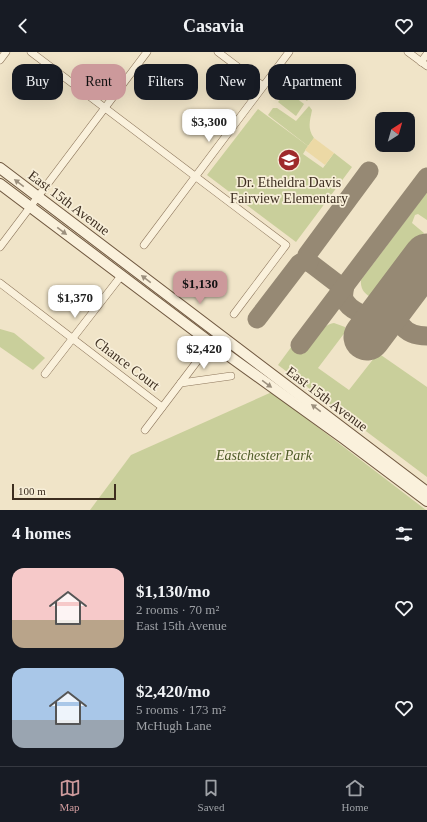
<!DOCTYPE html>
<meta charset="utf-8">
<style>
:root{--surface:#171b24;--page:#20242c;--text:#f1f3f6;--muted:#9ea1a6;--line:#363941;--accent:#cc999b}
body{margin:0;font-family:Georgia,serif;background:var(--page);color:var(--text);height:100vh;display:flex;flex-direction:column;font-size:15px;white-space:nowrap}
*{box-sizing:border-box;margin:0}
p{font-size:13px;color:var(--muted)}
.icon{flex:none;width:22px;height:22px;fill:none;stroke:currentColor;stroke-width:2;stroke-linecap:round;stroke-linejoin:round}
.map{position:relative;height:458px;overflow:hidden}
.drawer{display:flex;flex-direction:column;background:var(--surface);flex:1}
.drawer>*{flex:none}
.guide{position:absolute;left:12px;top:12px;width:403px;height:36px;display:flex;gap:8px}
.needle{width:26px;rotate:37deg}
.fabs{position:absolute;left:375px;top:60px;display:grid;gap:8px}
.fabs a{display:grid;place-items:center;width:40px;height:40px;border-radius:8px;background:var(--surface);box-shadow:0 4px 16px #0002;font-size:20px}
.scale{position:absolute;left:12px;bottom:10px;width:104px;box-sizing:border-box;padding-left:4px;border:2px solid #3d2e20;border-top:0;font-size:11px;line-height:14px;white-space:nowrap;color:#3d2e20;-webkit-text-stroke:3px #f7eed8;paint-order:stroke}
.price{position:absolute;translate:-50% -34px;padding:0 9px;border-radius:8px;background:#fff;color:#222;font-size:13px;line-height:26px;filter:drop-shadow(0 1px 2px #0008)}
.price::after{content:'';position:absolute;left:50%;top:24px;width:12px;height:9px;margin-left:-6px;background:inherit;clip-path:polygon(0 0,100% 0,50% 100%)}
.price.current{background:var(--accent);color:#111}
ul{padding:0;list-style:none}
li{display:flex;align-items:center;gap:12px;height:100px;padding:0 12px}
li span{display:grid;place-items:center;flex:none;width:112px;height:80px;border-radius:12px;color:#555}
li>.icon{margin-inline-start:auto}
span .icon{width:48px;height:48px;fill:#fffc;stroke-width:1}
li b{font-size:17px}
h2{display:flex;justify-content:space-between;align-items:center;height:48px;padding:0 12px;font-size:17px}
.tag{padding:0 14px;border-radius:12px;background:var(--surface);box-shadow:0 4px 16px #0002;font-size:14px;line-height:36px}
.tag.current{background:var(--accent);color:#111}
header{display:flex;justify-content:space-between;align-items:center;height:52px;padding:0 12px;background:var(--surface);font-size:18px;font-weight:600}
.tab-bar{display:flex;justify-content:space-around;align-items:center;height:56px;border-top:1px solid var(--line);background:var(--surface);font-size:11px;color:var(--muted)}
.tab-bar a{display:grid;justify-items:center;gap:2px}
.tab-bar .current{color:var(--accent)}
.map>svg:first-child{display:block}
.green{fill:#c9cf9b}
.sand{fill:#ecd9a5}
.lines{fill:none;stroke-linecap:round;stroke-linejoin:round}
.taxiway{stroke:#968974;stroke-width:19}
.runway{stroke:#968974;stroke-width:47}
.minor-casing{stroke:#8d765c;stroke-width:8}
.secondary-casing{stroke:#6f573f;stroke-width:12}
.minor{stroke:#faf1dc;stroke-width:7}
.secondary{stroke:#faf1dc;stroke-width:10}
.oneway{fill:#9c907e}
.labels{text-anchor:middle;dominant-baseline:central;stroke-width:3.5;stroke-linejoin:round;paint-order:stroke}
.poi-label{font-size:14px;fill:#3d2e20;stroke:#f7eed8}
.street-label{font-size:14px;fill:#3d2e20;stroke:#f7eed8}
.park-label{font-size:14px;font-style:italic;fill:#4d5a26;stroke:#f7eed8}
</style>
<header><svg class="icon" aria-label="back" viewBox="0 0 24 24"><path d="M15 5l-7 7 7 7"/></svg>Casavia<svg class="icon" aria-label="heart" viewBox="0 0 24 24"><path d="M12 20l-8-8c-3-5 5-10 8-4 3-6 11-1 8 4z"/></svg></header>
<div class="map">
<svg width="427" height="458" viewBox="0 0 427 458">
<rect width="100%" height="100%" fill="#f0e4c8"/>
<g class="green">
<polygon points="297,25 315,38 307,49 289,36"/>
<polygon points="287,39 304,52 296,64 278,50"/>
<path d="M309,54L312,58C310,69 307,76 314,86L308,94L268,63L273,56H277L296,69Z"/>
<polygon points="258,57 308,94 303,102 323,116 334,101 352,115 296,190 207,123"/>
<path d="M427,140V168L418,162L415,163L412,171L424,181L376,245L373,246C365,243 360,237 361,228Z"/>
<path d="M334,271L345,275L346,279L318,316L349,338L378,301L427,335V425L278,313L292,294L303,302C311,292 320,273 334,271Z"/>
<polygon points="0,277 14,281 45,306 33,318 0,295"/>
<polygon points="272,340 426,458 90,458 131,403"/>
</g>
<polygon class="sand" points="314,86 334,101 325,113 305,98"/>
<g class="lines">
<g class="taxiway">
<path d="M345,234C344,239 343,243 344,247C349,258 366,266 377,263C382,261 385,258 389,256"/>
<polyline points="343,236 309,210 307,207 307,203 369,119"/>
<path d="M396,246C393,268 403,284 427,284"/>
<polyline points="257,267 299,212 302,210 309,210"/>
<polyline points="300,293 427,125"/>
</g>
<polyline class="runway" points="367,285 427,205"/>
<g class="minor-casing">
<g id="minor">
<polyline points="31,0 286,193 234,262"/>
<polyline points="218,0 263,34"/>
<polyline points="408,0 427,14"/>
<polyline points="0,8 6,0"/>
<polyline points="421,10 427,2"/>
<polyline points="144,193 289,0"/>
<polyline points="0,195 147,0"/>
<polyline points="0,231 162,355"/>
<polyline points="45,322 121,224"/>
<polyline points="181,331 231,324"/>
<polyline points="145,378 211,291"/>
</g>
</g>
<g class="secondary-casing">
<g id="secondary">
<polyline points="0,116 427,440"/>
<polyline points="0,132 211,291 343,386 427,449"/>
</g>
</g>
<use href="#minor" class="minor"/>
<use href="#secondary" class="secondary"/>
</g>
<defs><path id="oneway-solid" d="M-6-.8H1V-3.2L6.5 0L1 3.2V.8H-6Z"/></defs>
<g class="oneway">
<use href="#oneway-solid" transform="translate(19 131) rotate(-143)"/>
<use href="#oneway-solid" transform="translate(62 179) rotate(37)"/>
<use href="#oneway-solid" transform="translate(146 227) rotate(-143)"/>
<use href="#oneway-solid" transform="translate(267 332) rotate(36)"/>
<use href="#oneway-solid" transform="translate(316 356) rotate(-143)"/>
</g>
<defs>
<g id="school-disc" transform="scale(1.15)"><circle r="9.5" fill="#9e2a2b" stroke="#f7eed8"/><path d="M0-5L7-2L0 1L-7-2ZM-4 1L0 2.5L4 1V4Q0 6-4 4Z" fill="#fff"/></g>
</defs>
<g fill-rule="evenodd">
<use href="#school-disc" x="289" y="108"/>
</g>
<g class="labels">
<g class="poi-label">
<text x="289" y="130">Dr. Etheldra Davis<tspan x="289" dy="16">Fairview Elementary</tspan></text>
</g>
<g class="street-label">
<text transform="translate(69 151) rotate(37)">East 15th Avenue</text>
<text transform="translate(127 312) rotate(37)">Chance Court</text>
<text transform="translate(327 347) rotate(37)">East 15th Avenue</text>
</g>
<g class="park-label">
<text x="264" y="403">Eastchester Park</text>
</g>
</g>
</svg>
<div class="fabs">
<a><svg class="needle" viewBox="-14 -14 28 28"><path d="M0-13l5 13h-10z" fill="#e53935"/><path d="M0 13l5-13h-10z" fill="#9ea1a6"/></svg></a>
</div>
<div class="scale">100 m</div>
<b class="price" style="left:209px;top:91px">$3,300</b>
<b class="price current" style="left:200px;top:253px">$1,130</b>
<b class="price" style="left:75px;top:267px">$1,370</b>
<b class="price" style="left:204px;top:318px">$2,420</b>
<div class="guide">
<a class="tag">Buy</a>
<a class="tag current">Rent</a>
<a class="tag">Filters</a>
<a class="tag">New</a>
<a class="tag">Apartment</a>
</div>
</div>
<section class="drawer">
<h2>4 homes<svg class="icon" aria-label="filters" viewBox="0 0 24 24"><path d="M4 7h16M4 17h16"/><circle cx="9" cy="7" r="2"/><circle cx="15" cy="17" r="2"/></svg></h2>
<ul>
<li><span style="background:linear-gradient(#f6c9c9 65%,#b9a48a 0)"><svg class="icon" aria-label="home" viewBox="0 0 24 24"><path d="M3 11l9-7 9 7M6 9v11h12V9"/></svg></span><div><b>$1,130/mo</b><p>2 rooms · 70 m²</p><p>East 15th Avenue</p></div><svg class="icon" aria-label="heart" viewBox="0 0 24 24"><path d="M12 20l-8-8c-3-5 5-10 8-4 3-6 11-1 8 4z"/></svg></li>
<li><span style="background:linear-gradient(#a9c7e8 65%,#9aa5b1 0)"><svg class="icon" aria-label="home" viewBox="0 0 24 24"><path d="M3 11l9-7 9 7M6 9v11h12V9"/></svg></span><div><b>$2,420/mo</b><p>5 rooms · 173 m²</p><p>McHugh Lane</p></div><svg class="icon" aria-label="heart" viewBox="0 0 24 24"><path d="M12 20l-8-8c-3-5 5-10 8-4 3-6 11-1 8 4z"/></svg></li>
</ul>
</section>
<nav class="tab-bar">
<a class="current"><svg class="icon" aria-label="map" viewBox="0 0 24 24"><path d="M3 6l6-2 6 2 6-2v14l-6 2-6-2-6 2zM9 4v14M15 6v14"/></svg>Map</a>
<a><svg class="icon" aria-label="saved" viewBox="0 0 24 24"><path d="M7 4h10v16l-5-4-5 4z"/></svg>Saved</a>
<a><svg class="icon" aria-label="home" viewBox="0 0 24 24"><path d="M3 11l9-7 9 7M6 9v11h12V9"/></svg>Home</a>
</nav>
